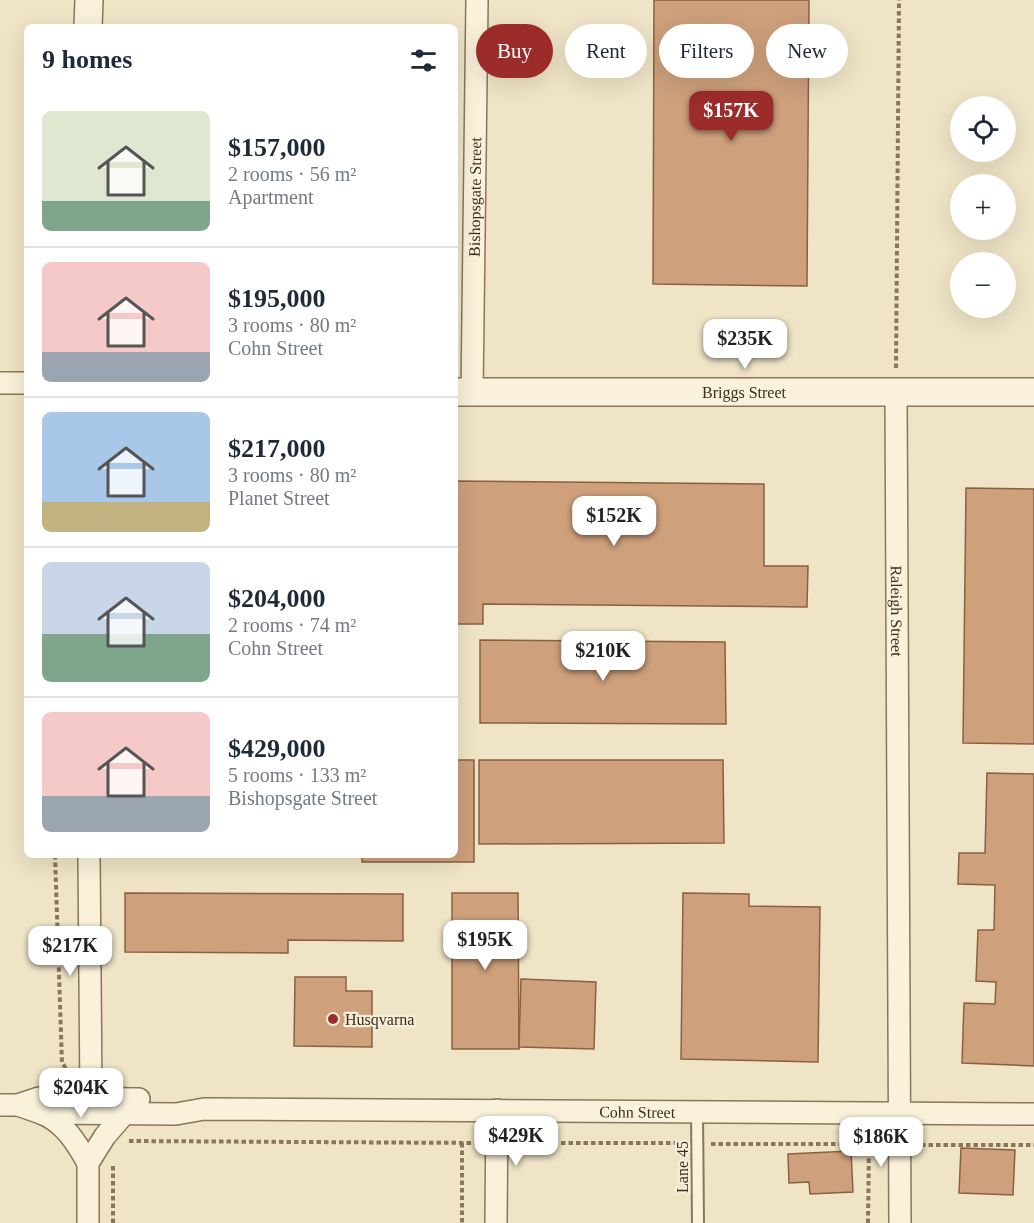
<!DOCTYPE html>
<meta charset="utf-8">
<style>
:root{--surface:#fff;--page:#f2f2f3;--text:#1f2937;--muted:#747a83;--line:#e0e1e3;--accent:#9b2c2a}
body{margin:0;font-family:"Times New Roman",serif;background:var(--page);color:var(--text);height:100vh;display:flex;flex-direction:column;font-size:22px;white-space:nowrap}
*{box-sizing:border-box;margin:0}
p{font-size:20px;color:var(--muted)}
.icon{flex:none;width:33px;height:33px;fill:none;stroke:currentColor;stroke-width:2;stroke-linecap:round;stroke-linejoin:round}
.map{position:relative;flex:1;overflow:hidden}
.sheet{position:absolute;left:24px;top:24px;width:434px;height:834px;display:flex;flex-direction:column;background:var(--surface);border-radius:9px;box-shadow:0 6px 24px #0002}
.sheet>*{flex:none}
.hud{position:absolute;left:476px;top:24px;width:468px;height:54px;display:flex;gap:12px}
.controls{position:absolute;left:950px;top:96px;display:grid;gap:12px}
.controls a{display:grid;place-items:center;width:66px;height:66px;border-radius:50%;background:var(--surface);box-shadow:0 6px 24px #0002;font-size:30px}
.price{position:absolute;translate:-50% -51px;padding:0 14px;border-radius:12px;background:#fff;color:#222;font-size:20px;line-height:39px;filter:drop-shadow(0 2px 3px #0008)}
.price::after{content:'';position:absolute;left:50%;top:36px;width:18px;height:14px;margin-left:-9px;background:inherit;clip-path:polygon(0 0,100% 0,50% 100%)}
.price.active{background:var(--accent);color:#fff}
ul{padding:0;list-style:none}
li{display:flex;align-items:center;gap:18px;height:150px;padding:0 18px}
li+li{border-top:2px solid var(--line)}
li span{display:grid;place-items:center;flex:none;width:168px;height:120px;border-radius:9px;color:#555}
li>.icon{margin-inline-start:auto}
span .icon{width:72px;height:72px;fill:#fffc;stroke-width:1}
li b{font-size:26px}
h2{display:flex;justify-content:space-between;align-items:center;height:72px;padding:0 18px;font-size:26px}
.chip{padding:0 21px;border-radius:27px;background:var(--surface);box-shadow:0 6px 24px #0002;font-size:21px;line-height:54px}
.chip.active{background:var(--accent);color:#fff}
.map>svg:first-child{display:block}
.building{fill:#cea07c;stroke:#8b6041;stroke-width:1.5}
.lines{fill:none;stroke-linecap:round;stroke-linejoin:round}
.service-casing{stroke:#8b765b;stroke-width:14}
.minor-casing{stroke:#8b765b;stroke-width:24}
.tertiary-casing{stroke:#8b765b;stroke-width:30}
.path{stroke:#8b765b;stroke-width:4;stroke-dasharray:4.5 3;stroke-linecap:butt}
.service{stroke:#f9f1da;stroke-width:10}
.minor{stroke:#f9f1da;stroke-width:21}
.tertiary{stroke:#f9f1da;stroke-width:27}
.poi-dot{fill:#9b2c2a;stroke:#f6eed6;stroke-width:2}
.labels{text-anchor:middle;dominant-baseline:central;stroke-width:4.5;stroke-linejoin:round;paint-order:stroke}
.street-label{font-size:16px;fill:#3b2e1f;stroke:#f6eed6}
.poi-label{font-size:16px;fill:#3b2e1f;stroke:#f6eed6;text-anchor:start}
</style>
<div class="map">
<svg width="1034" height="1223" viewBox="0 0 1034 1223">
<rect width="100%" height="100%" fill="#efe4c6"/>
<g class="building">
<polygon points="654,0 809,0 807,286 653,284"/>
<polygon points="454,481 764,484 764,566 808,566 807,607 483,604 483,624 456,624 454,725"/>
<polygon points="966,488 1034,489 1034,744 963,743"/>
<polygon points="480,640 725,642 726,724 480,723"/>
<polygon points="454,760 474,760 474,862 362,862 362,855 454,855"/>
<polygon points="479,760 723,760 724,843 479,844"/>
<polygon points="987,773 1034,774 1034,1066 962,1063 964,1003 995,1004 996,982 976,981 978,930 994,930 995,885 958,884 959,853 985,853"/>
<polygon points="125,893 403,894 403,941 288,940 288,953 125,952"/>
<polygon points="452,893 518,893 519,1049 452,1049"/>
<polygon points="683,893 749,894 749,906 820,907 818,1062 681,1059"/>
<polygon points="295,977 346,977 346,991 372,991 372,1047 294,1046"/>
<polygon points="521,979 596,982 594,1049 519,1047"/>
<polygon points="961,1148 1015,1150 1013,1195 959,1193"/>
<polygon points="851,1151 853,1192 810,1194 809,1182 789,1183 788,1154"/>
</g>
<g class="lines">
<g class="service-casing">
<polyline id="service" points="697,1112 698,1223"/>
</g>
<g class="minor-casing">
<g id="minor">
<polyline points="0,383 27,383"/>
<path id="s1" d="M896,392L900,1223"/>
<path id="s2" d="M472,393L477,0"/>
<polyline points="89,855 91,1098"/>
<polyline points="0,1105 18,1105 39,1098 139,1099"/>
<path id="s3" d="M18,1105L41,1113L176,1114L204,1109L1034,1114"/>
<path d="M41,1113C64,1122 76,1142 88,1163"/>
<polyline points="88,1223 88,1163 105,1136 125,1113"/>
<polyline points="496,1223 497,1110"/>
</g>
</g>
<g class="tertiary-casing">
<g id="tertiary">
<polyline points="88,27 89,0"/>
<path id="s4" d="M454,392H1034"/>
</g>
</g>
<g class="path">
<polyline points="896,368 899,0"/>
<polyline points="55,855 62,1063 70,1074"/>
<polyline points="129,1141 478,1143"/>
<polyline points="462,1143 462,1223"/>
<polyline points="516,1143 682,1143"/>
<polyline points="711,1144 880,1144"/>
<polyline points="921,1145 1034,1145"/>
<polyline points="113,1223 113,1165"/>
<polyline points="868,1223 869,1144"/>
</g>
<use href="#service" class="service"/>
<use href="#minor" class="minor"/>
<use href="#tertiary" class="tertiary"/>
</g>
<circle class="poi-dot" cx="333" cy="1019" r="6"/>
<g class="labels">
<g class="street-label">
<text stroke="none"><textPath href="#s2" startOffset="196">Bishopsgate Street</textPath></text>
<text stroke="none"><textPath href="#s4" startOffset="290">Briggs Street</textPath></text>
<text stroke="none"><textPath href="#s1" startOffset="219">Raleigh Street</textPath></text>
<text stroke="none"><textPath href="#s3" startOffset="621">Cohn Street</textPath></text>
<text transform="translate(682 1167) rotate(-90)">Lane 45</text>
</g>
<g class="poi-label">
<text x="345" y="1019">Husqvarna</text>
</g>
</g>
</svg>
<div class="controls">
<a><svg class="icon" aria-label="locate" viewBox="0 0 24 24"><circle cx="12" cy="12" r="6"/><path d="M12 2v4M12 18v4M2 12h4M18 12h4"/></svg></a>
<a>+</a>
<a>−</a>
</div>
<b class="price active" style="left:731px;top:142px">$157K</b>
<b class="price" style="left:745px;top:370px">$235K</b>
<b class="price" style="left:614px;top:547px">$152K</b>
<b class="price" style="left:603px;top:682px">$210K</b>
<b class="price" style="left:485px;top:971px">$195K</b>
<b class="price" style="left:70px;top:977px">$217K</b>
<b class="price" style="left:81px;top:1119px">$204K</b>
<b class="price" style="left:516px;top:1167px">$429K</b>
<b class="price" style="left:881px;top:1168px">$186K</b>
<div class="hud">
<a class="chip active">Buy</a>
<a class="chip">Rent</a>
<a class="chip">Filters</a>
<a class="chip">New</a>
</div>
<section class="sheet">
<h2>9 homes<svg class="icon" aria-label="filters" viewBox="0 0 24 24"><path d="M4 7h16M4 17h16"/><circle cx="9" cy="7" r="2"/><circle cx="15" cy="17" r="2"/></svg></h2>
<ul>
<li><span style="background:linear-gradient(#dfe7d0 75%,#7fa58c 0)"><svg class="icon" aria-label="home" viewBox="0 0 24 24"><path d="M3 11l9-7 9 7M6 9v11h12V9"/></svg></span><div><b>$157,000</b><p>2 rooms · 56 m²</p><p>Apartment</p></div></li>
<li><span style="background:linear-gradient(#f6c9c9 75%,#9aa5b1 0)"><svg class="icon" aria-label="home" viewBox="0 0 24 24"><path d="M3 11l9-7 9 7M6 9v11h12V9"/></svg></span><div><b>$195,000</b><p>3 rooms · 80 m²</p><p>Cohn Street</p></div></li>
<li><span style="background:linear-gradient(#a9c7e8 75%,#c2b280 0)"><svg class="icon" aria-label="home" viewBox="0 0 24 24"><path d="M3 11l9-7 9 7M6 9v11h12V9"/></svg></span><div><b>$217,000</b><p>3 rooms · 80 m²</p><p>Planet Street</p></div></li>
<li><span style="background:linear-gradient(#c9d6e8 60%,#7fa58c 0)"><svg class="icon" aria-label="home" viewBox="0 0 24 24"><path d="M3 11l9-7 9 7M6 9v11h12V9"/></svg></span><div><b>$204,000</b><p>2 rooms · 74 m²</p><p>Cohn Street</p></div></li>
<li><span style="background:linear-gradient(#f6c9c9 70%,#9aa5b1 0)"><svg class="icon" aria-label="home" viewBox="0 0 24 24"><path d="M3 11l9-7 9 7M6 9v11h12V9"/></svg></span><div><b>$429,000</b><p>5 rooms · 133 m²</p><p>Bishopsgate Street</p></div></li>
</ul>
</section>
</div>
